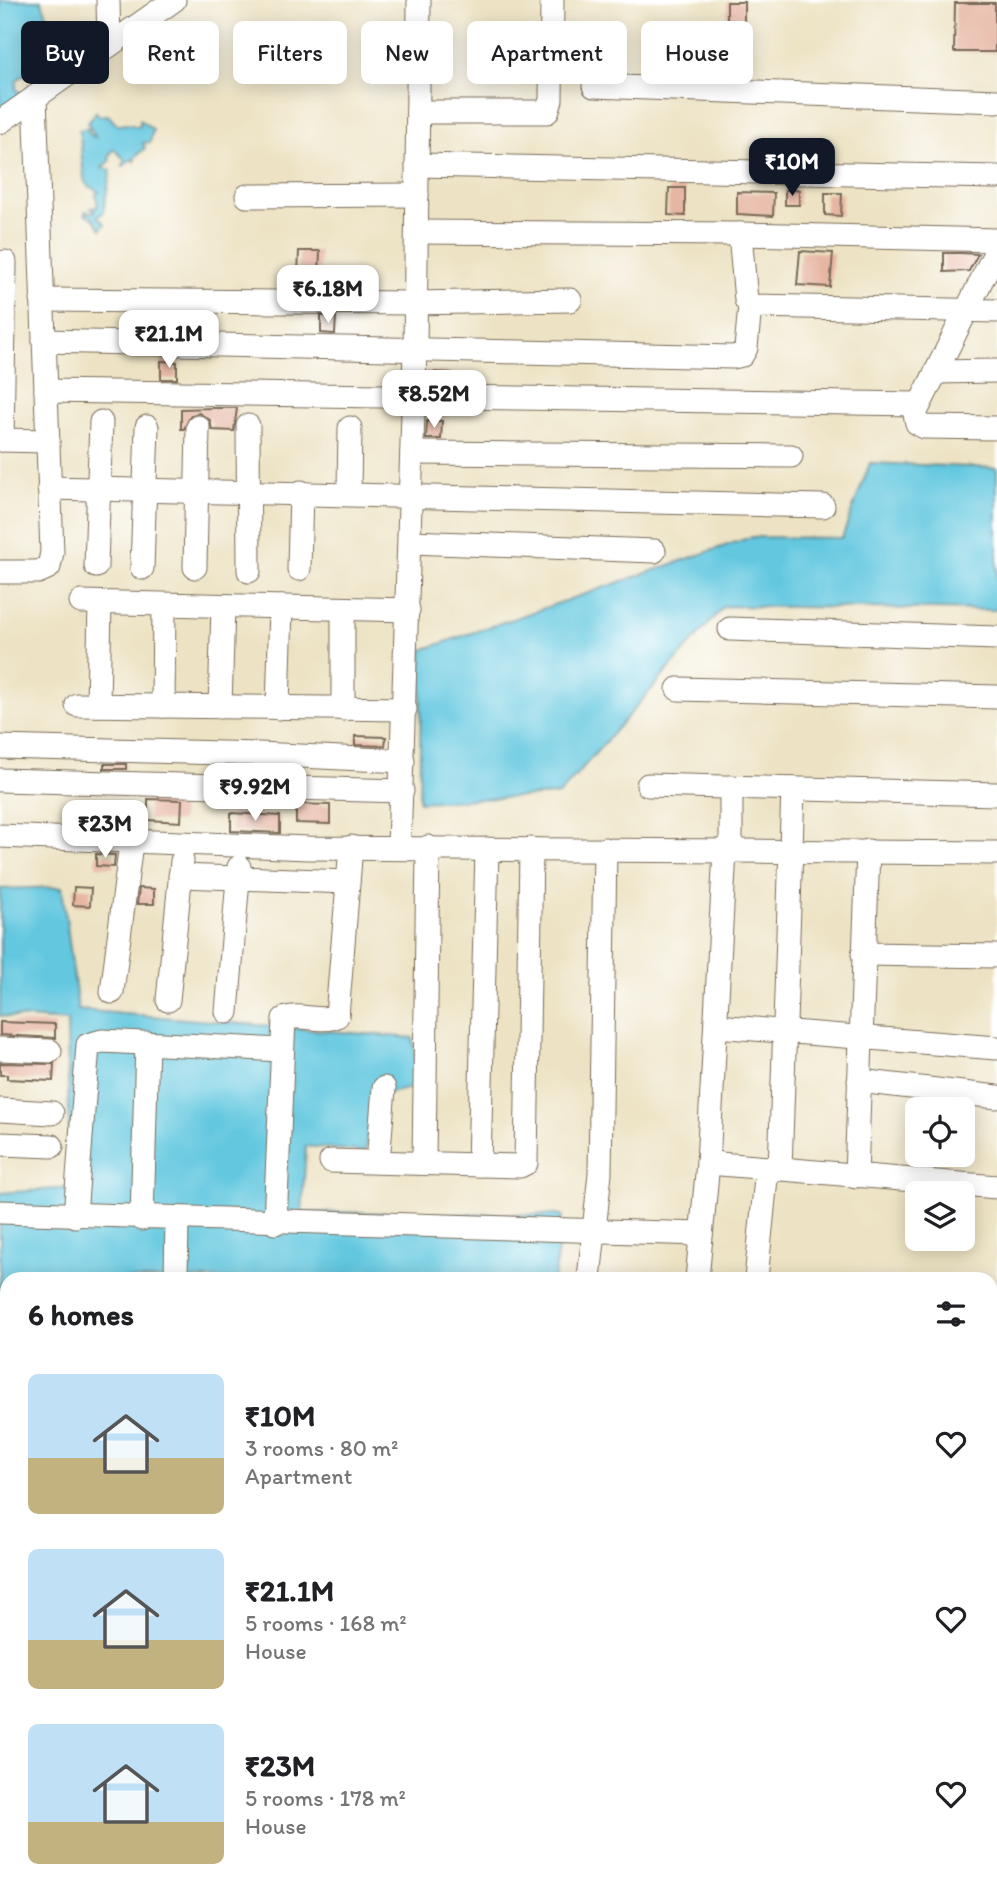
<!DOCTYPE html>
<meta charset="utf-8">
<style>
:root{--surface:#fff;--page:#f6f6f6;--text:#202124;--muted:#757577;--accent:#111827}
body{margin:0;font-family:Itim,sans-serif;background:var(--page);color:var(--text);height:100vh;display:flex;flex-direction:column;font-size:26px;white-space:nowrap}
*{box-sizing:border-box;margin:0}
p{font-size:23px;color:var(--muted)}
.icon{flex:none;width:38px;height:38px;fill:none;stroke:currentColor;stroke-width:2;stroke-linecap:round;stroke-linejoin:round}
.map{position:relative;flex:1;overflow:hidden}
.sheet{position:absolute;left:0px;top:1272px;width:998px;height:625px;display:flex;flex-direction:column;background:var(--surface);border-radius:21px 21px 0 0;box-shadow:0 4px 18px #0003}
.sheet>*{flex:none}
.banner{position:absolute;left:21px;top:21px;width:956px;height:63px;display:flex;gap:14px}
.controls{position:absolute;left:905px;top:1097px;display:grid;gap:14px}
.controls a{display:grid;place-items:center;width:70px;height:70px;border-radius:10px;background:var(--surface);box-shadow:0 4px 18px #0003;font-size:35px}
.price{position:absolute;translate:-50% -60px;padding:0 16px;border-radius:14px;background:#fff;color:#222;font-size:23px;line-height:46px;filter:drop-shadow(0 2px 4px #0008)}
.price::after{content:'';position:absolute;left:50%;top:42px;width:21px;height:16px;margin-left:-10px;background:inherit;clip-path:polygon(0 0,100% 0,50% 100%)}
.price.on{background:var(--accent);color:#fff}
ul{padding:0;list-style:none}
li{display:flex;align-items:center;gap:21px;height:175px;padding:0 28px}
li span{display:grid;place-items:center;flex:none;width:196px;height:140px;border-radius:10px;color:#555}
li>.icon{margin-inline-start:auto}
span .icon{width:84px;height:84px;fill:#fffc;stroke-width:1}
li b{font-size:30px}
h2{display:flex;justify-content:space-between;align-items:center;height:84px;padding:0 28px;font-size:30px}
.chip{padding:0 24px;border-radius:10px;background:var(--surface);box-shadow:0 4px 18px #0003;font-size:24px;line-height:63px}
.chip.on{background:var(--accent);color:#fff}
.map>svg:first-child{display:block}
.water{fill:#62c7df;stroke:#4e787e;stroke-width:2}
.building{fill:#e7b6a3}
.lines{fill:none;stroke-linecap:round;stroke-linejoin:round}
.minor-casing{stroke:#796b58;stroke-width:25}
.minor{stroke:#fff;stroke-width:23}
</style>
<div class="map">
<svg width="997" height="1896" viewBox="0 0 997 1896">
<rect width="100%" height="100%" fill="#fff"/>
<filter id="ink" filterUnits="userSpaceOnUse"><feTurbulence type="fractalNoise" baseFrequency=".0143" numOctaves="2"/><feDisplacementMap in="SourceGraphic" scale="14" xChannelSelector="R" yChannelSelector="G"/><feConvolveMatrix kernelMatrix="1 2 1 2 8 2 1 2 1" color-interpolation-filters="sRGB"/></filter>
<filter id="wash" filterUnits="userSpaceOnUse"><feTurbulence type="fractalNoise" baseFrequency=".00686" numOctaves="4" result="noise"/><feDisplacementMap in="SourceGraphic" scale="28" xChannelSelector="R" yChannelSelector="G"/><feGaussianBlur stdDeviation="1.57" result="paint"/><feColorMatrix in="noise" values="0 0 0 0 0 0 0 0 0 0 0 0 0 0 0 0 0 1.4 0 .05"/><feComposite in="paint" operator="in"/></filter>
<g filter="url(#wash)">
<rect width="100%" height="100%" fill="#ede3c4"/>
<g class="water">
<polygon points="0,0 41,0 65,60 39,82 31,69 17,80 16,89 22,94 0,111"/>
<path d="M96,112L99,116L108,115L117,125L129,124L137,127L140,126V120L153,130L150,142L143,143L145,148L135,157V162L132,159L122,167L125,160L114,149L109,155L110,160L102,168L111,170L103,213L97,216L105,224L101,229L93,218L85,214V211L91,213L95,211L91,208L98,207L96,194L99,192C95,189 88,187 85,182C83,179 81,139 79,130L88,128L89,134L95,137L88,123Z"/>
<polygon points="870,463 997,468 997,610 724,606 559,795 419,802 422,650 751,537 842,538"/>
<polygon points="62,887 78,1010 413,1038 419,1086 373,1097 365,1152 306,1146 302,1212 562,1215 554,1279 7,1279 7,1319 0,1319 0,1193 70,1188 67,1021 0,1016 0,889"/>
</g>
<g id="blocks">
<g class="building">
<rect x="727" y="2" width="17" height="46"/>
<polygon points="955,3 995,3 995,52 954,52"/>
<polygon points="669,188 685,188 685,216 668,215"/>
<rect x="785" y="190" width="14" height="15"/>
<polygon points="737,192 774,193 773,216 737,214"/>
<polygon points="825,193 842,193 841,216 825,215"/>
<polygon points="299,251 320,251 319,275 329,275 329,288 286,288 287,273 298,274"/>
<polygon points="800,251 833,253 830,287 797,285"/>
<polygon points="944,253 961,253 978,254 969,271 944,272"/>
<polygon points="321,316 336,316 335,334 321,333"/>
<polygon points="161,361 177,362 177,379 161,379"/>
<polygon points="428,372 451,373 451,383 428,383"/>
<polygon points="214,408 237,408 234,431 212,430 210,420 199,413 191,415 184,429 181,429 181,409"/>
<polygon points="427,421 442,421 441,439 426,439"/>
<polygon points="355,736 386,737 385,746 355,745"/>
<rect x="104" y="764" width="22" height="5"/>
<polygon points="148,799 182,800 181,822 148,820"/>
<polygon points="296,804 330,805 330,824 296,823"/>
<polygon points="231,813 280,816 280,833 231,831"/>
<polygon points="96,854 115,855 114,867 96,866"/>
<polygon points="74,887 91,888 90,906 73,905"/>
<polygon points="139,888 154,889 154,904 137,904"/>
<polygon points="0,1022 55,1024 55,1038 0,1035"/>
<polygon points="0,1063 54,1064 53,1081 7,1079 7,1075 0,1075"/>
</g>
</g>
</g>
<g filter="url(#ink)">
<use href="#blocks" fill-opacity="0" stroke="#796b58" stroke-width="2"/>
<g class="lines">
<g class="minor-casing">
<g id="minor">
<polyline points="108,0 109,45"/>
<polyline points="594,86 997,101"/>
<polyline points="418,112 547,112 551,100 552,0"/>
<polyline points="0,122 174,0"/>
<polyline points="417,165 997,177"/>
<polyline points="247,196 417,195"/>
<polyline points="417,232 740,234 997,240"/>
<polyline points="740,234 746,300 750,306 997,311"/>
<polyline points="997,249 915,414 917,423 924,427 997,428"/>
<polyline points="42,300 416,303 570,300"/>
<polyline points="44,341 733,357 742,355 746,348 750,306"/>
<polyline points="936,372 997,371"/>
<polyline points="46,391 918,404"/>
<polyline points="248,426 249,571"/>
<polyline points="0,440 48,441"/>
<polyline points="2,440 5,262"/>
<polyline points="412,453 791,456"/>
<polyline points="49,488 823,506"/>
<polyline points="349,493 350,428"/>
<polyline points="410,542 654,551"/>
<polyline points="96,566 101,422"/>
<polyline points="195,567 198,427"/>
<polyline points="142,568 147,427"/>
<polyline points="299,569 301,492"/>
<polyline points="0,572 38,572 49,567 52,552 35,97"/>
<polyline points="81,602 408,610"/>
<polyline points="343,609 343,709"/>
<polyline points="730,629 997,638"/>
<polyline points="678,689 997,697"/>
<polyline points="77,705 405,709"/>
<polyline points="98,705 100,603"/>
<polyline points="163,706 164,605"/>
<polyline points="220,707 223,606"/>
<polyline points="278,708 281,607"/>
<polyline points="0,747 259,754 403,761"/>
<polyline points="0,780 402,791"/>
<polyline points="648,785 997,794"/>
<polyline points="0,836 308,848 997,853"/>
<polyline points="399,847 415,350 419,0"/>
<polyline points="725,851 708,1163 997,1187"/>
<polyline points="731,851 731,787"/>
<polyline points="180,876 348,882"/>
<polyline points="863,954 997,956"/>
<polyline points="112,992 131,843"/>
<polyline points="168,1000 182,861"/>
<polyline points="227,1012 239,867"/>
<polyline points="716,1026 997,1048"/>
<polyline points="0,1049 50,1051"/>
<polyline points="859,1081 997,1097"/>
<polyline points="0,1110 52,1113"/>
<polyline points="0,1144 52,1146"/>
<polyline points="331,1161 520,1166 526,1163 531,849"/>
<polyline points="378,1162 384,1088"/>
<polyline points="424,1163 428,847"/>
<polyline points="479,1165 487,849"/>
<polyline points="780,1169 793,789"/>
<polyline points="856,1176 868,851"/>
<polyline points="0,1212 701,1234"/>
<polyline points="75,1216 88,1045 102,1041 282,1050"/>
<polyline points="142,1219 147,1043"/>
<path d="M275,1223L284,1019C301,1012 321,1024 337,1016L351,847"/>
<polyline points="176,1279 177,1220"/>
<polyline points="589,1279 600,1173 605,849"/>
<polyline points="697,1279 708,1163"/>
<polyline points="756,1279 767,1168"/>
<polyline points="990,1314 997,1314"/>
<polyline points="0,1347 7,1348"/>
<polyline points="990,1393 997,1393"/>
<polyline points="0,1400 7,1400"/>
<polyline points="990,1443 997,1444"/>
<polyline points="0,1454 7,1454"/>
<polyline points="0,1530 7,1521"/>
<polyline points="0,1598 7,1598"/>
<polyline points="990,1661 997,1662"/>
<polyline points="990,1876 997,1876"/>
<polyline points="87,1896 87,1890"/>
<polyline points="185,1896 185,1890"/>
<polyline points="261,1896 262,1890"/>
<polyline points="347,1896 347,1890"/>
<polyline points="478,1896 478,1890"/>
<polyline points="575,1896 576,1890"/>
<polyline points="686,1896 686,1890"/>
<polyline points="761,1896 762,1890"/>
<polyline points="882,1896 882,1890"/>
</g>
</g>
<use href="#minor" class="minor"/>
</g>
</g>
</svg>
<div class="controls">
<a><svg class="icon" aria-label="locate" viewBox="0 0 24 24"><circle cx="12" cy="12" r="6"/><path d="M12 2v4M12 18v4M2 12h4M18 12h4"/></svg></a>
<a><svg class="icon" aria-label="layers" viewBox="0 0 24 24"><path d="M12 4l9 5-9 5-9-5zM3 14l9 5 9-5"/></svg></a>
</div>
<b class="price on" style="left:792px;top:198px">₹10M</b>
<b class="price" style="left:328px;top:325px">₹6.18M</b>
<b class="price" style="left:169px;top:370px">₹21.1M</b>
<b class="price" style="left:434px;top:430px">₹8.52M</b>
<b class="price" style="left:255px;top:823px">₹9.92M</b>
<b class="price" style="left:105px;top:860px">₹23M</b>
<div class="banner">
<a class="chip on">Buy</a>
<a class="chip">Rent</a>
<a class="chip">Filters</a>
<a class="chip">New</a>
<a class="chip">Apartment</a>
<a class="chip">House</a>
</div>
<section class="sheet">
<h2>6 homes<svg class="icon" aria-label="filters" viewBox="0 0 24 24"><path d="M4 7h16M4 17h16"/><circle cx="9" cy="7" r="2"/><circle cx="15" cy="17" r="2"/></svg></h2>
<ul>
<li><span style="background:linear-gradient(#bfe0f5 60%,#c2b280 0)"><svg class="icon" aria-label="home" viewBox="0 0 24 24"><path d="M3 11l9-7 9 7M6 9v11h12V9"/></svg></span><div><b>₹10M</b><p>3 rooms · 80 m²</p><p>Apartment</p></div><svg class="icon" aria-label="heart" viewBox="0 0 24 24"><path d="M12 20l-8-8c-3-5 5-10 8-4 3-6 11-1 8 4z"/></svg></li>
<li><span style="background:linear-gradient(#bfe0f5 65%,#c2b280 0)"><svg class="icon" aria-label="home" viewBox="0 0 24 24"><path d="M3 11l9-7 9 7M6 9v11h12V9"/></svg></span><div><b>₹21.1M</b><p>5 rooms · 168 m²</p><p>House</p></div><svg class="icon" aria-label="heart" viewBox="0 0 24 24"><path d="M12 20l-8-8c-3-5 5-10 8-4 3-6 11-1 8 4z"/></svg></li>
<li><span style="background:linear-gradient(#bfe0f5 70%,#c2b280 0)"><svg class="icon" aria-label="home" viewBox="0 0 24 24"><path d="M3 11l9-7 9 7M6 9v11h12V9"/></svg></span><div><b>₹23M</b><p>5 rooms · 178 m²</p><p>House</p></div><svg class="icon" aria-label="heart" viewBox="0 0 24 24"><path d="M12 20l-8-8c-3-5 5-10 8-4 3-6 11-1 8 4z"/></svg></li>
</ul>
</section>
</div>
